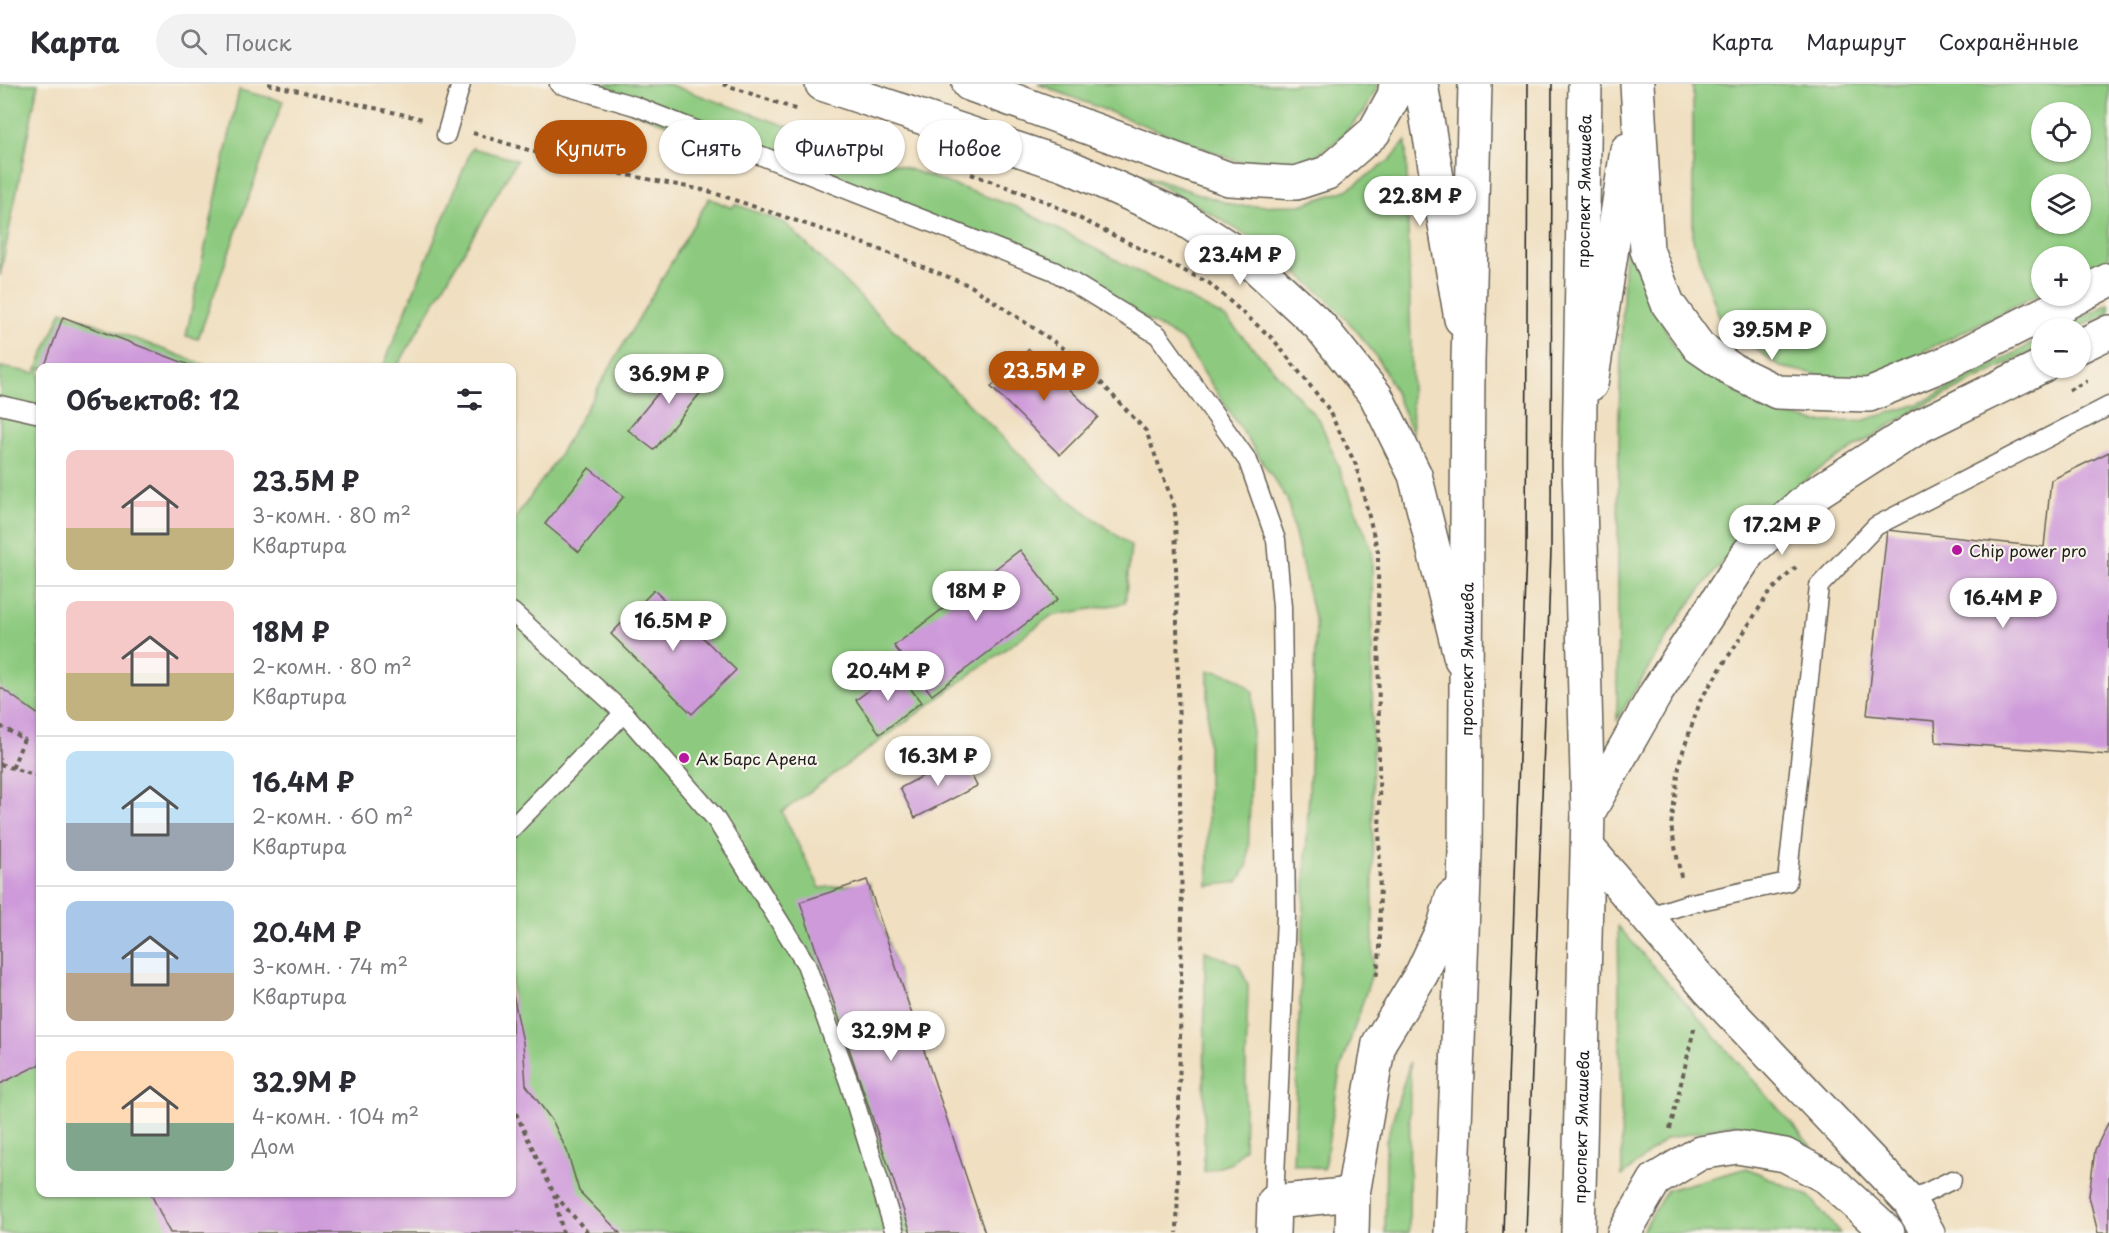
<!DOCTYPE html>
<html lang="ru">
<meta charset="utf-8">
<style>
:root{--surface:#fff;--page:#f2f2f3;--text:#2b2b33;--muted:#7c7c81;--line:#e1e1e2;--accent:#b45309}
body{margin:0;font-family:"Playpen Sans",sans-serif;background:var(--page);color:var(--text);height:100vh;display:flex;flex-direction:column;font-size:22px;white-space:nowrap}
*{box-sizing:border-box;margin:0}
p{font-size:20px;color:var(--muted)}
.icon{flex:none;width:33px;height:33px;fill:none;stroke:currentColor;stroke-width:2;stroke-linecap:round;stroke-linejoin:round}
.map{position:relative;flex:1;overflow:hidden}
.sheet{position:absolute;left:36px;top:279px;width:480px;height:834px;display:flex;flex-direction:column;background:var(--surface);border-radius:12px;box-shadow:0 2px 4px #0004}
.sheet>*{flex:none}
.guide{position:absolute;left:534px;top:36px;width:570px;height:54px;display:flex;gap:12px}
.buttons{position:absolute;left:2031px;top:18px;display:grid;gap:12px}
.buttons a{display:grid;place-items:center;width:60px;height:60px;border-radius:50%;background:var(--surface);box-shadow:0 2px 4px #0004;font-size:30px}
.price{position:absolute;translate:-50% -51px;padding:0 14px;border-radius:21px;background:#fff;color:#222;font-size:20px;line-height:39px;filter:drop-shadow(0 2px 3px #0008)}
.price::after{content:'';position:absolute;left:50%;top:36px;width:18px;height:14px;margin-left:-9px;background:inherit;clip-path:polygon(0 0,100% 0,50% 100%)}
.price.selected{background:var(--accent);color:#fff}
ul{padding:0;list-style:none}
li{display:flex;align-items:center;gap:18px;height:150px;padding:0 30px}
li+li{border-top:2px solid var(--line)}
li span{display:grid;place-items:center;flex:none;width:168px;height:120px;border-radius:12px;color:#555}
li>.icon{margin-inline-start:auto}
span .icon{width:72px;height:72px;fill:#fffc;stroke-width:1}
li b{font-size:26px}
h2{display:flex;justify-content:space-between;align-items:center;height:72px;padding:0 30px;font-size:26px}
.pill{padding:0 21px;border-radius:27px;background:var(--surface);box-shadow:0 2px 4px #0004;font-size:21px;line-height:54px}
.pill.selected{background:var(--accent);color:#fff}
header{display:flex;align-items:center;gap:36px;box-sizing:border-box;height:84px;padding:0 30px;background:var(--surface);border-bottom:2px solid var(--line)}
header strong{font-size:28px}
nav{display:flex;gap:33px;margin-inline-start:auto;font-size:21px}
.search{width:420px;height:54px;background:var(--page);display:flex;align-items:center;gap:15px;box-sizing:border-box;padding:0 21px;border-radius:33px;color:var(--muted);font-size:22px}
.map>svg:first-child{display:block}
.green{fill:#8dca7f;stroke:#54734e;stroke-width:1.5;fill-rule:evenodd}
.building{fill:#ce9ada}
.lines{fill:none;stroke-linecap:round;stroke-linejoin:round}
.service-casing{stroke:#666055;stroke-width:21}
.secondary-casing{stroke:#666055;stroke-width:36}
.primary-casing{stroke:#666055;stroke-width:36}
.path{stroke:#666055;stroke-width:4;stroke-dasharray:4.5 4.5;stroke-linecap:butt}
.service{stroke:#fff;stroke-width:18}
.secondary{stroke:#fff;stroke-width:33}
.primary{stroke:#fff;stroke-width:33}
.tram{stroke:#1c1c1c;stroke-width:1.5}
.poi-dot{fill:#b5179e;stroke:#f7f3e8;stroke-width:2}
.labels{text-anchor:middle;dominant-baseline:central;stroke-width:4.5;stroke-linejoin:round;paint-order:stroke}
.street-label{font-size:16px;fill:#1c1c1c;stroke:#f7f3e8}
.poi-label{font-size:16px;fill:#1c1c1c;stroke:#f7f3e8;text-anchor:start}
</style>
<header>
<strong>Карта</strong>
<div class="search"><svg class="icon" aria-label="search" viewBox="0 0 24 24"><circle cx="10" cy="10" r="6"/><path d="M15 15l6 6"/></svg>Поиск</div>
<nav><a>Карта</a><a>Маршрут</a><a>Сохранённые</a></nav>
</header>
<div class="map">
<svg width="2109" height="1149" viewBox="0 0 2109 1149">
<rect width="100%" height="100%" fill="#f7f3e8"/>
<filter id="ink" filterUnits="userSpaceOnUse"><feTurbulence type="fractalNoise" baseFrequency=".0167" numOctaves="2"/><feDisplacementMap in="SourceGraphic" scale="12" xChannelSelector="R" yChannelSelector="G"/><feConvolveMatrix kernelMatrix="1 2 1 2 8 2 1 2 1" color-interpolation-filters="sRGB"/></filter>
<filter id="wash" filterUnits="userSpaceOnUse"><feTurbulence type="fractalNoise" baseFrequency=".008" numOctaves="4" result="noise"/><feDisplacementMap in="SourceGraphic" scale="24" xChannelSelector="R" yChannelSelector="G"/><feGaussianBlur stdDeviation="1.35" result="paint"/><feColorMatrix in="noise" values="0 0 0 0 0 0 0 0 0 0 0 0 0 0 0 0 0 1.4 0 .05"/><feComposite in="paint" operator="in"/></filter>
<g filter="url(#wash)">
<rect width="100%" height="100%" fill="#f0dfc0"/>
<g class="green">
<polygon points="0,0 38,0 0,192"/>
<polygon points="555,0 668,0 1016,123 1226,234 1320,337 1372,466 1373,887 1340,987 1324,1085 1293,1080 1316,542 1287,415 1183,257 1050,178"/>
<polygon points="1038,0 1379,0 1365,27 1338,56 1304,80 1239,78"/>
<path d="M1693,0H2109V176L2081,190L2080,172H2042L2041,209L1860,299L1780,283L1721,238L1693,156ZM2042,28H2080V68H2042ZM2042,100H2080V140H2042Z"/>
<polygon points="239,6 283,17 198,255 186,252"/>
<path d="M1406,57L1413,350C1401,324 1391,294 1375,271C1314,186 1228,136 1136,89L1236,122L1300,121L1347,106L1390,76Z"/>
<polygon points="472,64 517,76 397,283 383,283"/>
<polygon points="709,114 732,124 735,120 785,139 1056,406 1131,462 1125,519 1051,532 782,728 820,804 869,799 982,1149 0,1149 0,283 35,289 62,227 210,283 40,284 40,1108 512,1108 512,439 556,376"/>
<polygon points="1625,159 1675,265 1759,324 1816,338 1861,337 1919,320 2041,255 2041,263 1917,325 1815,388 1750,443 1682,529 1617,636 1619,330"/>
<polygon points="2109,220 2109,229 2078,244 2062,244"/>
<path d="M1208,587C1228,588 1240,593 1253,608L1248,780L1238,798L1208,802Z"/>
<polygon points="1618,842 1812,1063 1732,1040 1666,1055 1622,1092"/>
<polygon points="1205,867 1239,881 1248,901 1244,1064 1232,1079 1204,1088"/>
<polygon points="1410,978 1409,1149 1385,1149 1386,1057"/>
<polygon points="1747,1084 1809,1112 1840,1149 1641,1149 1667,1106"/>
</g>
<g id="blocks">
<g class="building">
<polygon points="63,233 195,283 195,284 44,284"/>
<polygon points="1029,265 1098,333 1060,371 991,303"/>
<polygon points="685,276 710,297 654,366 628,346"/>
<polygon points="2109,368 2109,671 1936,658 1935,637 1867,631 1887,446 2044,463 2051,396"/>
<polygon points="589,384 624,412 579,468 545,440"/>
<polygon points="1020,466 1058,515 932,611 894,562"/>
<polygon points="654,506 736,586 692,630 611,550"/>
<polygon points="896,586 921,618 880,650 856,616"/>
<polygon points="0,603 40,632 40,980 0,1000"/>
<polygon points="961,672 977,702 915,734 900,704"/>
<polygon points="867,796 985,1149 911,1149 800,818"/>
<polygon points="512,906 523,958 526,1001 553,1038 567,1067 579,1107 620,1149 170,1149 150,1108 512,1108"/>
<polygon points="2109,1037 2109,1149 2098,1149 2089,1112 2095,1066"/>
</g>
</g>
</g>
<g filter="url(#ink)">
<use href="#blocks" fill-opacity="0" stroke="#666055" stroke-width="1.5"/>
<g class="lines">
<g class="service-casing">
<g id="service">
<polyline points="559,0 635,22 1054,187 1158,251 1248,377 1276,456 1282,523 1286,832 1274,1118"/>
<polyline points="446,51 461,0"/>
<polyline points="0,321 40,330"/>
<polyline points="512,528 624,629 715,734 806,880 849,998 895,1149"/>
<polyline points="512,744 624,629"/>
<polyline points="1646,833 1687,820 1787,798 1819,502 1876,442 2109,322"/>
<polyline points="1909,1117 1952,1096"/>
</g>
</g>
<g class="secondary-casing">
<g id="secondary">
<polyline points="822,0 1065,81 1177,131 1252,179 1320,242 1376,312 1415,391 1461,575"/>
<polyline points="969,0 1229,95 1296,99 1327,89 1374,48 1394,12 1396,0"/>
<polyline points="1421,0 1461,235"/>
<polyline points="1637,0 1647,166 1668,220 1699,263 1734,287 1777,308 1869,311 1944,280 2079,212"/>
<polyline points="2080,211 2109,196"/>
<polyline points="2080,262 2109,248"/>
<polyline points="1591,300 1627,66"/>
<polyline points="1588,729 1656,609 1749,468 1810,413 1920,342 2042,282"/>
</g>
</g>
<g class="primary-casing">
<g id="primary">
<polyline points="1588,764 1709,906 1909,1117 1928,1149"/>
<polyline points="1273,1149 1274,1118 1353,1110"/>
<polyline points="1352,1149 1353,1110 1379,959 1422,889 1444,842 1452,813"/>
<path id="s1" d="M1451,1149L1465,768L1468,277L1475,0"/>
<path id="s2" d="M1578,1149L1588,729L1579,379L1585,0"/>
<polyline points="1624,1149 1655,1096 1700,1069 1737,1063 1785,1071 1828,1094 1888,1149"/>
</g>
</g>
<g class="path">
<polyline points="268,0 423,35"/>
<polyline points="723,0 798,26"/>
<polyline points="473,49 577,81 708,107 868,161 971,202 1078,274 1146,347 1175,424 1182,829 1177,1149"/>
<polyline points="971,90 1047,118 1209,199 1273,255 1327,323 1356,381 1378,468 1380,867 1376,895"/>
<polyline points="2069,306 2087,297"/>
<polyline points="0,642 24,655 12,685"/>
<polyline points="0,680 40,693"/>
<polyline points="1681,793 1671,742 1680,676 1701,615 1769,509 1796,483"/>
<polyline points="512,1021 554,1110 563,1149"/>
<polyline points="1670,1045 1695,941"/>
<polyline points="555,1111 588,1149"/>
</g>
<use href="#service" class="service"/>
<use href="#secondary" class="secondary"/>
<use href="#primary" class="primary"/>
<g class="tram">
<polyline points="1503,1149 1526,466 1528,0"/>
<polyline points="1526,1149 1551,467 1552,0"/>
</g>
</g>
</g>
<g class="poi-dot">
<circle cx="1957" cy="466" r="6"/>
<circle cx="684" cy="674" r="6"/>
</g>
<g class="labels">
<g class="street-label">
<text stroke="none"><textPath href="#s2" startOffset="1042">проспект Ямашева</textPath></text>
<text stroke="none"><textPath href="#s1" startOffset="574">проспект Ямашева</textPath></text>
<text stroke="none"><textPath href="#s2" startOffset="106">проспект Ямашева</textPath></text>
</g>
<g class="poi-label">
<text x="1969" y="466">Chip power pro</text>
<text x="696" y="674">Ак Барс Арена</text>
</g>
</g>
</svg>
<div class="buttons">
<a><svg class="icon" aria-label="locate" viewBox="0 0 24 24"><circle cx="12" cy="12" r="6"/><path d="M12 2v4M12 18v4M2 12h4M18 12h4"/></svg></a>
<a><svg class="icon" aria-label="layers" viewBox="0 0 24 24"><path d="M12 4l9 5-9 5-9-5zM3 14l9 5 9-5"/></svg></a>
<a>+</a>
<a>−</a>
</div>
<b class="price" style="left:1420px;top:143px">22.8M ₽</b>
<b class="price" style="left:1240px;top:202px">23.4M ₽</b>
<b class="price" style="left:1772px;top:277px">39.5M ₽</b>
<b class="price selected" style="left:1044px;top:318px">23.5M ₽</b>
<b class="price" style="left:669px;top:321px">36.9M ₽</b>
<b class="price" style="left:1782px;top:472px">17.2M ₽</b>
<b class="price" style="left:976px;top:538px">18M ₽</b>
<b class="price" style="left:2003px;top:545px">16.4M ₽</b>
<b class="price" style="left:673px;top:568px">16.5M ₽</b>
<b class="price" style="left:888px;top:618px">20.4M ₽</b>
<b class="price" style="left:938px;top:703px">16.3M ₽</b>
<b class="price" style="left:891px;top:978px">32.9M ₽</b>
<div class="guide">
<a class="pill selected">Купить</a>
<a class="pill">Снять</a>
<a class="pill">Фильтры</a>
<a class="pill">Новое</a>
</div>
<section class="sheet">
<h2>Объектов: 12<svg class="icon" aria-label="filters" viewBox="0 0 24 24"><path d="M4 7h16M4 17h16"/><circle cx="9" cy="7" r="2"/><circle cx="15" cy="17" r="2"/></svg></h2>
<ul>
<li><span style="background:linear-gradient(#f6c9c9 65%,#c2b280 0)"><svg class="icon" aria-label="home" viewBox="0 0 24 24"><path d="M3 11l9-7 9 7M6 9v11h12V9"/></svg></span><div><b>23.5M ₽</b><p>3-комн. · 80 m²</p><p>Квартира</p></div></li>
<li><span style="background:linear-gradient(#f6c9c9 60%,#c2b280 0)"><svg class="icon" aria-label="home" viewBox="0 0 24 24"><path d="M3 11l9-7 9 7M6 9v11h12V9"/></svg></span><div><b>18M ₽</b><p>2-комн. · 80 m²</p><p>Квартира</p></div></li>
<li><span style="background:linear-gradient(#bfe0f5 60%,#9aa5b1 0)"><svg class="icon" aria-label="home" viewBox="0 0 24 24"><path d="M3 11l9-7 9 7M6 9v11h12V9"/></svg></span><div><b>16.4M ₽</b><p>2-комн. · 60 m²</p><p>Квартира</p></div></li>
<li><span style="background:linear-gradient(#a9c7e8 60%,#b9a48a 0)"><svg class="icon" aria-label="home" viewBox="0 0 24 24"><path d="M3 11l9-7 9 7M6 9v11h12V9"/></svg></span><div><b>20.4M ₽</b><p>3-комн. · 74 m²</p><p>Квартира</p></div></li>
<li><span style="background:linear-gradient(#ffd9b3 60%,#7fa58c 0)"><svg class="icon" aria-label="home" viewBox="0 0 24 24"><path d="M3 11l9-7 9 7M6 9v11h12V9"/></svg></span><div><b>32.9M ₽</b><p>4-комн. · 104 m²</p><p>Дом</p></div></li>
</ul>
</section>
</div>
